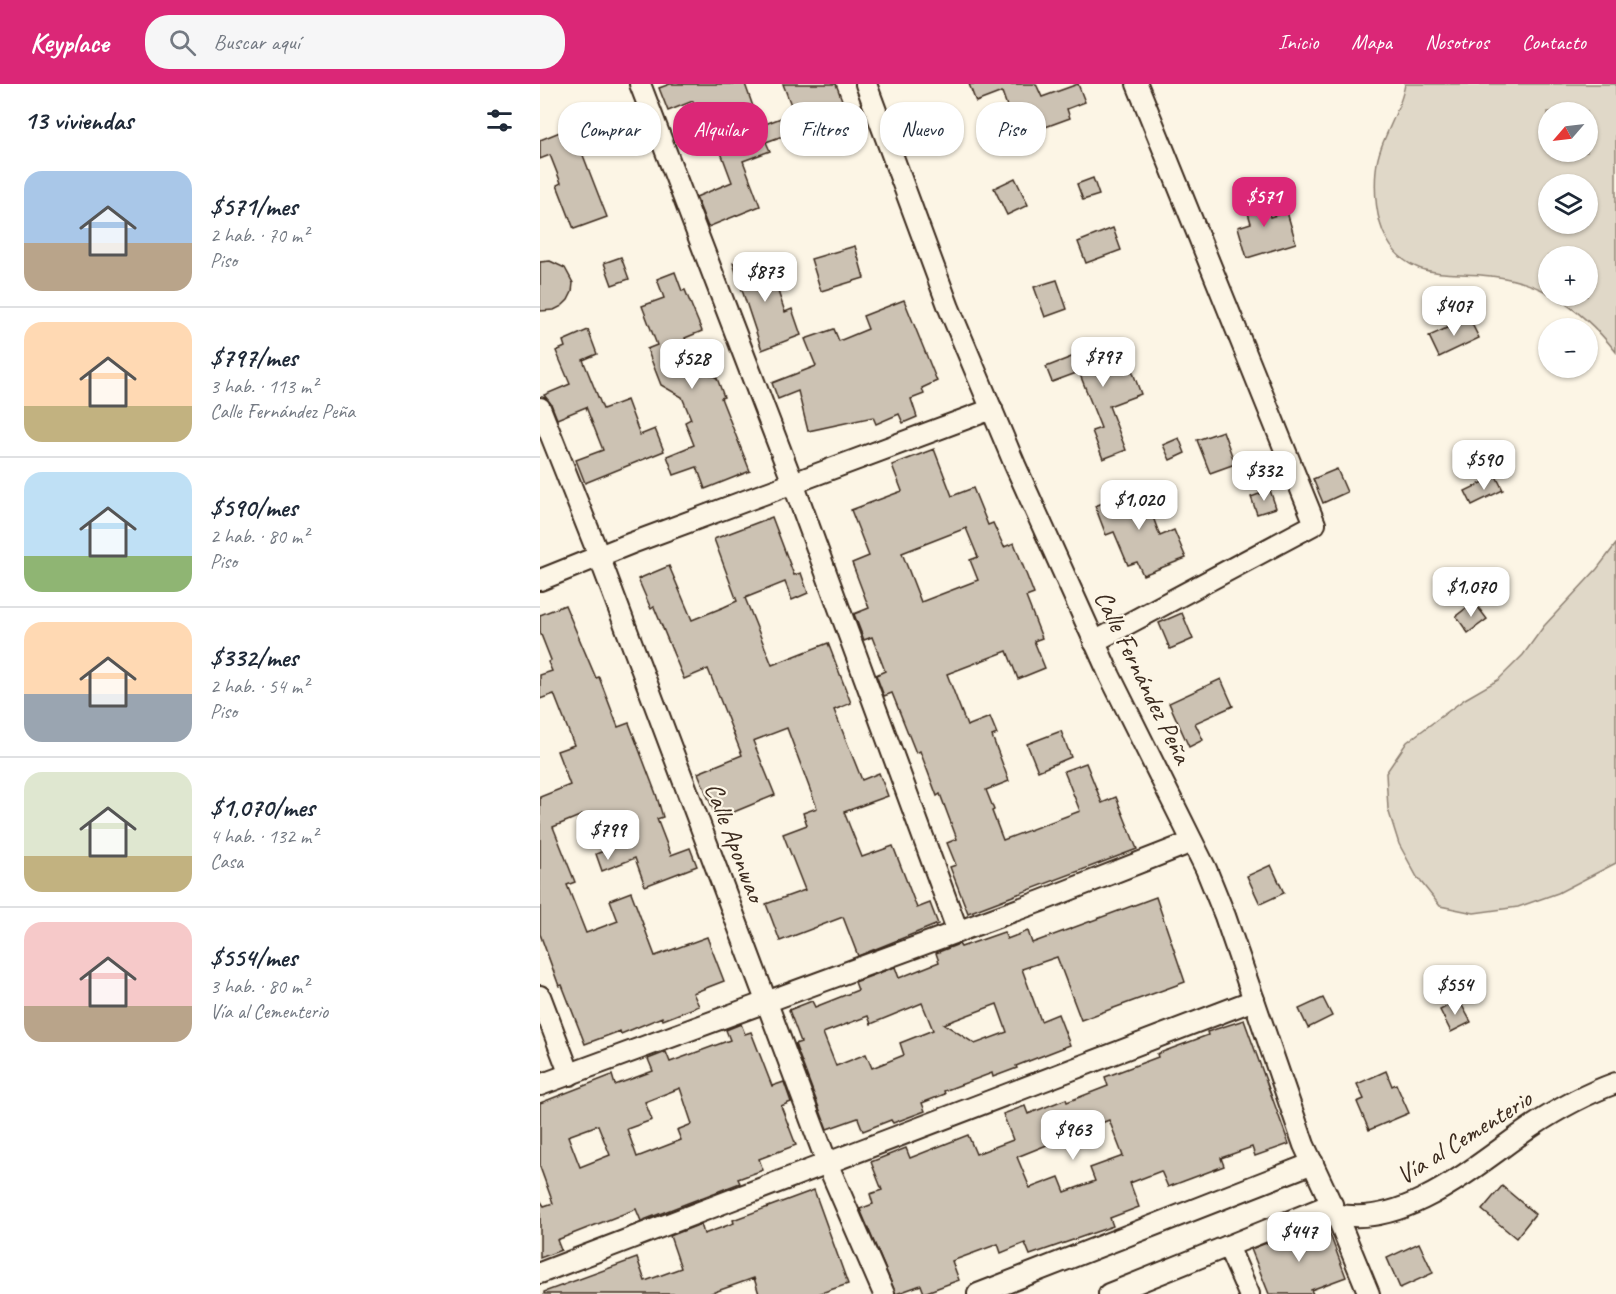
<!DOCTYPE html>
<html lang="es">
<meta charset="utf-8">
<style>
:root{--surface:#fff;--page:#f6f6f7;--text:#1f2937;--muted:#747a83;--line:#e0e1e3;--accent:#db2777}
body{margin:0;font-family:Caveat,sans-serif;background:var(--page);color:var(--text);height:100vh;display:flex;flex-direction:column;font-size:22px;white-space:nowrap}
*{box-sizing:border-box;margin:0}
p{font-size:20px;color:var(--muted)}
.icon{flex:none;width:33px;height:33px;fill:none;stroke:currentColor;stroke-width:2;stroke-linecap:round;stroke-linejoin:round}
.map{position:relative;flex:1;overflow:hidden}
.side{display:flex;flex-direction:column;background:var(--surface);width:540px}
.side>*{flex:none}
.hud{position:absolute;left:18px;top:18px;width:570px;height:54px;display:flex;gap:12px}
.needle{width:39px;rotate:242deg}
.controls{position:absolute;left:998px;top:18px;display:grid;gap:12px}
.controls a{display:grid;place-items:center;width:60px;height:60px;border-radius:50%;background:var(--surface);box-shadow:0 2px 4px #0004;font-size:30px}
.price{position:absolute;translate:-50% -51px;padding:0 14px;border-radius:12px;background:#fff;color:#222;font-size:20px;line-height:39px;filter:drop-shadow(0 2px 3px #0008)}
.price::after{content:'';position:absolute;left:50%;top:36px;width:18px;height:14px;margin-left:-9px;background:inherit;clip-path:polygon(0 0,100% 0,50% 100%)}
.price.current{background:var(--accent);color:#fff}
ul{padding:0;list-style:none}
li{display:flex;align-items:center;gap:18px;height:150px;padding:0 24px}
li+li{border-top:2px solid var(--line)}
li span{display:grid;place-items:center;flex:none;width:168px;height:120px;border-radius:18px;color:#555}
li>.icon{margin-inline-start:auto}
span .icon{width:72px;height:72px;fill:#fffc;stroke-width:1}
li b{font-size:26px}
h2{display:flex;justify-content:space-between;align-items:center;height:72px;padding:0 24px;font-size:26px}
.chip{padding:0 21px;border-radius:24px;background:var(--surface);box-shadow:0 2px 4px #0004;font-size:21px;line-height:54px}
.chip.current{background:var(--accent);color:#fff}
header{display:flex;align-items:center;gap:36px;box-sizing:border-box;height:84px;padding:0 30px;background:var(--accent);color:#fff}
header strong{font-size:28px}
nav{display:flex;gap:33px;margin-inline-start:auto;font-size:21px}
.search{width:420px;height:54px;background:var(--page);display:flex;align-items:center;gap:15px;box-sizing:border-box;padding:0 21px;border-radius:24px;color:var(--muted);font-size:22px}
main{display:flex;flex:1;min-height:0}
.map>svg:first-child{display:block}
.green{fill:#e0d8c8;stroke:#8e8173;stroke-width:1.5;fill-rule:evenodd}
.building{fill:#ccc2b3;stroke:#3b2a1e;stroke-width:1.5;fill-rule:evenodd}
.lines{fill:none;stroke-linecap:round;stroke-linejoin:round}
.minor-casing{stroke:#3b2a1e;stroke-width:24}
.minor{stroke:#fcf5e5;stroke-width:20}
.labels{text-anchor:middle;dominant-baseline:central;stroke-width:4.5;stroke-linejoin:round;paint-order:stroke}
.street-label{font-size:26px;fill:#3b2a1e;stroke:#fcf5e5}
</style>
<header>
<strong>Keyplace</strong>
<div class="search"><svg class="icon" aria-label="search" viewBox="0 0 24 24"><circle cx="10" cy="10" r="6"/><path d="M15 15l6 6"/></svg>Buscar aquí</div>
<nav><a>Inicio</a><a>Mapa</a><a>Nosotros</a><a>Contacto</a></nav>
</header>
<main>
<section class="side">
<h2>13 viviendas<svg class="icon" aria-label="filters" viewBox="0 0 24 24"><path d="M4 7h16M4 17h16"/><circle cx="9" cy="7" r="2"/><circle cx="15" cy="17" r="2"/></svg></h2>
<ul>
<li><span style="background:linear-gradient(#a9c7e8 60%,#b9a48a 0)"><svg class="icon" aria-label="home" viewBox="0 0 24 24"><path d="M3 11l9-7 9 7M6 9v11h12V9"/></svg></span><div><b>$571/mes</b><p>2 hab. · 70 m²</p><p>Piso</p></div></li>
<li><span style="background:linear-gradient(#ffd9b3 70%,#c2b280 0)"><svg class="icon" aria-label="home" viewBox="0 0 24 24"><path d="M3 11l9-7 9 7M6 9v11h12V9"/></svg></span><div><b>$797/mes</b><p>3 hab. · 113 m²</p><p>Calle Fernández Peña</p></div></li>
<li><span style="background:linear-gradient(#bfe0f5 70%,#8fb573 0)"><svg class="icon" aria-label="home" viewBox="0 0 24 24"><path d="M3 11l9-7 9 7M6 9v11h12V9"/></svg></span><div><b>$590/mes</b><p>2 hab. · 80 m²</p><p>Piso</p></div></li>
<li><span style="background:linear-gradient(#ffd9b3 60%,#9aa5b1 0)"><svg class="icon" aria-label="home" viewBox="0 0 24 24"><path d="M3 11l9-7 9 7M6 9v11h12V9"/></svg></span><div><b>$332/mes</b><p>2 hab. · 54 m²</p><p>Piso</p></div></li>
<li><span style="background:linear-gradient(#dfe7d0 70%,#c2b280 0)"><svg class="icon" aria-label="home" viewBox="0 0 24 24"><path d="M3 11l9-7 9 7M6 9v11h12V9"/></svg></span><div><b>$1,070/mes</b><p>4 hab. · 132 m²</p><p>Casa</p></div></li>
<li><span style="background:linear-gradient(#f6c9c9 70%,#b9a48a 0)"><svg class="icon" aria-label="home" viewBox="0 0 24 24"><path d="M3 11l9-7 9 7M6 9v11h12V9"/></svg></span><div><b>$554/mes</b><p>3 hab. · 80 m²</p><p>Vía al Cementerio</p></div></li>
</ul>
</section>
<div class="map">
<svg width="1076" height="1210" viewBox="0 0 1076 1210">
<rect width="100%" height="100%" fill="#fcf5e5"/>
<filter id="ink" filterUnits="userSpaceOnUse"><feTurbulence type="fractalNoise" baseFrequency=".0167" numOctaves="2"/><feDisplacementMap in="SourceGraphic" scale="12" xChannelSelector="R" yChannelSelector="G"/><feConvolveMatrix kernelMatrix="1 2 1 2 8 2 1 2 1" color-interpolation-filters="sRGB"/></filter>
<g filter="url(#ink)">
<g class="green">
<path d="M865,0H1076V268C1058,245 1038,226 1013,212H1047V172H1008V209C991,200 970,194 951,192C910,186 870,199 846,154C836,135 834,108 836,86C839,55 860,31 865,0ZM1008,28H1047V68H1008ZM1008,100H1047V140H1008Z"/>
<polygon points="1076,460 1076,779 1018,809 978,823 934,829 900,822 877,793 859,760 848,725 846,689 867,658 925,615 958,596 983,571 1004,542 1057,485"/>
</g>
<g class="building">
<polygon points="130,0 205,0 220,42 254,29 243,0 296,0 307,29 226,58 230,67 203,77 220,122 168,143 156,113 192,98 167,31 159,34 153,17 128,27 119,4"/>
<polygon points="429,0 496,0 502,13 538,0 545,18 527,25 530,34 478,53 462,8 436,18"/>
<polygon points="32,43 67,133 34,145 17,101 21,99 10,71 0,75 0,56"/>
<polygon points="475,94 488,121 467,131 454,104"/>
<polygon points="553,94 559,111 543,116 537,100"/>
<polygon points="723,107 730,133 747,128 756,159 707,174 698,143 711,139 703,112"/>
<polygon points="573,144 581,166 546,179 538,158"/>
<polygon points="315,162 324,194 281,207 271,175"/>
<polygon points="225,169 245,228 252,225 261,251 222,266 193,179"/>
<polygon points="81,173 89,195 72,201 64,179"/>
<polygon points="10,177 25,184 33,199 32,208 28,216 22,222 14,226 0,227 0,178"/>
<polygon points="135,188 142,207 145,206 162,247 145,254 156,283 177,294 184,313 181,314 210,387 165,405 157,383 134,391 127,372 154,361 145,338 151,335 142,313 121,301 107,265 117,261 102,222 124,214 117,195"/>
<polygon points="517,196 527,225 505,233 494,203"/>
<polygon points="364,216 397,297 382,304 384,310 371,315 377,333 363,339 359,330 336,340 333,333 268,347 258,307 238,315 232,299 276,282 265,255 294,245 299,257 328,245 323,232"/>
<polygon points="929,234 939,254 899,273 889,252"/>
<polygon points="48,246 57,270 43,276 63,325 87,316 100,351 115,345 124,367 45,399 36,376 63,366 46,323 17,335 11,320 4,311 30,300 16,267 25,263 23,257"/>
<polygon points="580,254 601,310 569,322 586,366 563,375 552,347 561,344 539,288 512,298 506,283"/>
<polygon points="683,347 695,380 670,389 657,356"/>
<polygon points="639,354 645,369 630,376 623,361"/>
<path d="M394,365L412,412L433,404L448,441L453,439L464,463L474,459L494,510L486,513L502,554L494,557L505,584L478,595L467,567L407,590L427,642L450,633L457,650L452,652L469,697L446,706L454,726L452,727L463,756L540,727L524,687L546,679L562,719L576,713L597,765L428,829L410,783L416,781L407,759L417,755L400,710L397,712L380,667L376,669L352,609L344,612L336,591L345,587L332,553L324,556L314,530L329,524L312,479L329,472L311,426L362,407L352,381ZM426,444L438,473L430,476L438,496L381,518L362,469Z"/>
<polygon points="797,385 807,408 783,419 773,395"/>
<polygon points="956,392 963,406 932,421 925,407"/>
<polygon points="600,398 620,452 634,446 646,474 603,491 597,478 588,481 574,448 566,451 555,422 579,413 577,407"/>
<polygon points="730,406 736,424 717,430 711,413"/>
<polygon points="232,433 254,491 261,489 268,509 252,516 245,498 205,514 232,581 288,559 311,619 294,626 322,696 339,689 348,712 304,728 322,773 353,762 377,824 390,819 398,840 318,872 303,833 240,857 226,820 265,806 243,750 267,741 263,729 277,724 247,644 213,657 235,711 177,735 158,689 202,671 168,585 144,595 114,523 111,525 98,495 129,482 152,536 184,523 197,517 174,455"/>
<polygon points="934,518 947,535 928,549 916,532"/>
<polygon points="25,521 56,594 59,593 78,643 89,639 116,710 123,733 117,735 131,771 150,764 157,782 105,802 95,774 62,787 56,770 74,763 61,732 44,738 42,731 13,743 35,798 27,801 46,849 78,837 70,816 91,808 115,872 167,853 184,897 153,909 159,922 123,936 122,933 81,950 80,947 45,960 22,901 19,902 0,850 0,713 30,701 17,667 34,661 14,610 0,615 0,591 12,587 8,578 11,576 0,548 0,531"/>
<polygon points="642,529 653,555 630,565 619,539"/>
<polygon points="681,595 693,622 655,639 663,656 649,663 629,619"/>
<polygon points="521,647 531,673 498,687 487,660"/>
<polygon points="731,781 744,809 720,820 707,792"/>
<path d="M616,813L645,898L541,936L517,873L482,885L501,937L518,930L530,961L476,982L477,984L453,993L452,989L404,1007L405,1010L382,1019L385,1027L353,1039L351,1036L323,1047L318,1034L287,1045L255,960L261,958L249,926L272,917L275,923L318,906L315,898L355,883L359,894L399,878L396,869L419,860L421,863L464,848L467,855L488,847L492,859ZM382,919L393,946L360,959L364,971L332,984L326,970L296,982L283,949L328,932L331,940ZM457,920L467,948L435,960L404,940Z"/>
<polygon points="783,914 792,932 768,944 759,925"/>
<polygon points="919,916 931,938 911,948 900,926"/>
<path d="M704,936L749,1060L715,1072L712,1063L681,1074L684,1082L628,1103L621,1087L590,1099L599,1123L570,1134L573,1142L490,1171L485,1159L461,1169L458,1160L412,1177L419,1196L384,1209L381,1201L356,1210L320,1125L333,1120L330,1110L342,1106L331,1078L366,1064L370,1074L428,1051L436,1070L473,1056L463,1030L485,1022L488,1030L526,1015L527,1018L568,1002L565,993L618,973L617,970L668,951L667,948ZM569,1036L583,1072L550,1084L555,1097L525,1108L519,1093L490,1104L477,1073Z"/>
<path d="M201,940L205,950L211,948L232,1002L244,998L251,1018L241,1022L256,1061L219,1075L223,1086L198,1095L200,1099L101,1137L96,1125L17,1156L21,1166L0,1174V1116L4,1122L13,1119L0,1083V1019L72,991L75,1001L113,987L108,975L126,968L130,978L171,963L190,956L186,946ZM140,1004L152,1040L137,1046L141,1056L97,1073L87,1045L112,1036L105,1018ZM58,1041L70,1071L40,1083L28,1052Z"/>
<polygon points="846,987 852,1002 856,1000 869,1029 829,1046 817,1018 824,1015 817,1000"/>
<polygon points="962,1102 995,1130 976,1154 942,1126"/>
<polygon points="274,1106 308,1200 278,1210 219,1210 214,1194 169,1210 4,1210 4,1208 97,1174 105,1197 141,1184 130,1152 161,1140 164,1150 194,1139 193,1136"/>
<polygon points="786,1140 806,1193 771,1206 773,1210 729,1210 711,1165 742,1153 743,1156"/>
<polygon points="879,1159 893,1189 860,1204 847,1174"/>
</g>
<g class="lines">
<g class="minor-casing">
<g id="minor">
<polyline points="100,0 253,399 418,848"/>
<polyline points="326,0 409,224 475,381 570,592 666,785 685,832 764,1061 796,1130 829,1210"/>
<polyline points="0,324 59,472 287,1079 344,1210"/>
<polyline points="0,496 92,459 452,325"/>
<polyline points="554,558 775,440 597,0"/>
<polyline points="0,912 30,991"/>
<polyline points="0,1001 501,817 652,758"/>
<path d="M796,1130C866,1145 937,1080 991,1043C1018,1025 1045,1010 1076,999"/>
<polyline points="688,1162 709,1210"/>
<polyline points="0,1189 714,916"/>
<polyline points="438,1210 773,1079"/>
<polyline points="569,1210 792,1120"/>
</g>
</g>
<use href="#minor" class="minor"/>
</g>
</g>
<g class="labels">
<g class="street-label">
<text transform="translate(603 593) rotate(64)">Calle Fernández Peña</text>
<text transform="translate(195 758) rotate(69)">Calle Aponwao</text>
<text transform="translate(924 1053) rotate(-32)">Vía al Cementerio</text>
</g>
</g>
</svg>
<div class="controls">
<a><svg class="needle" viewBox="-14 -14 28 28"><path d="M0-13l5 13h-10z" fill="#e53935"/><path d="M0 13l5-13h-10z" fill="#747a83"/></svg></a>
<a><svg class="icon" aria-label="layers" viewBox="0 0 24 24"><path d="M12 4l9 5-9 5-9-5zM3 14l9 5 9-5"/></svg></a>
<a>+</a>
<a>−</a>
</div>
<b class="price current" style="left:724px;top:144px">$571</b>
<b class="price" style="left:225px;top:219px">$873</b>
<b class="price" style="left:914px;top:253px">$407</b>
<b class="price" style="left:563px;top:304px">$797</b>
<b class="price" style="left:152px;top:306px">$528</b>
<b class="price" style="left:944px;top:407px">$590</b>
<b class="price" style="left:724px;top:418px">$332</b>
<b class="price" style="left:599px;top:447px">$1,020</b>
<b class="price" style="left:931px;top:534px">$1,070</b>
<b class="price" style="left:68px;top:777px">$799</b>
<b class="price" style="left:915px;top:932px">$554</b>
<b class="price" style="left:533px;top:1077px">$963</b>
<b class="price" style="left:759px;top:1179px">$447</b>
<div class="hud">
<a class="chip">Comprar</a>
<a class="chip current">Alquilar</a>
<a class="chip">Filtros</a>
<a class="chip">Nuevo</a>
<a class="chip">Piso</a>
</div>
</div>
</main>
